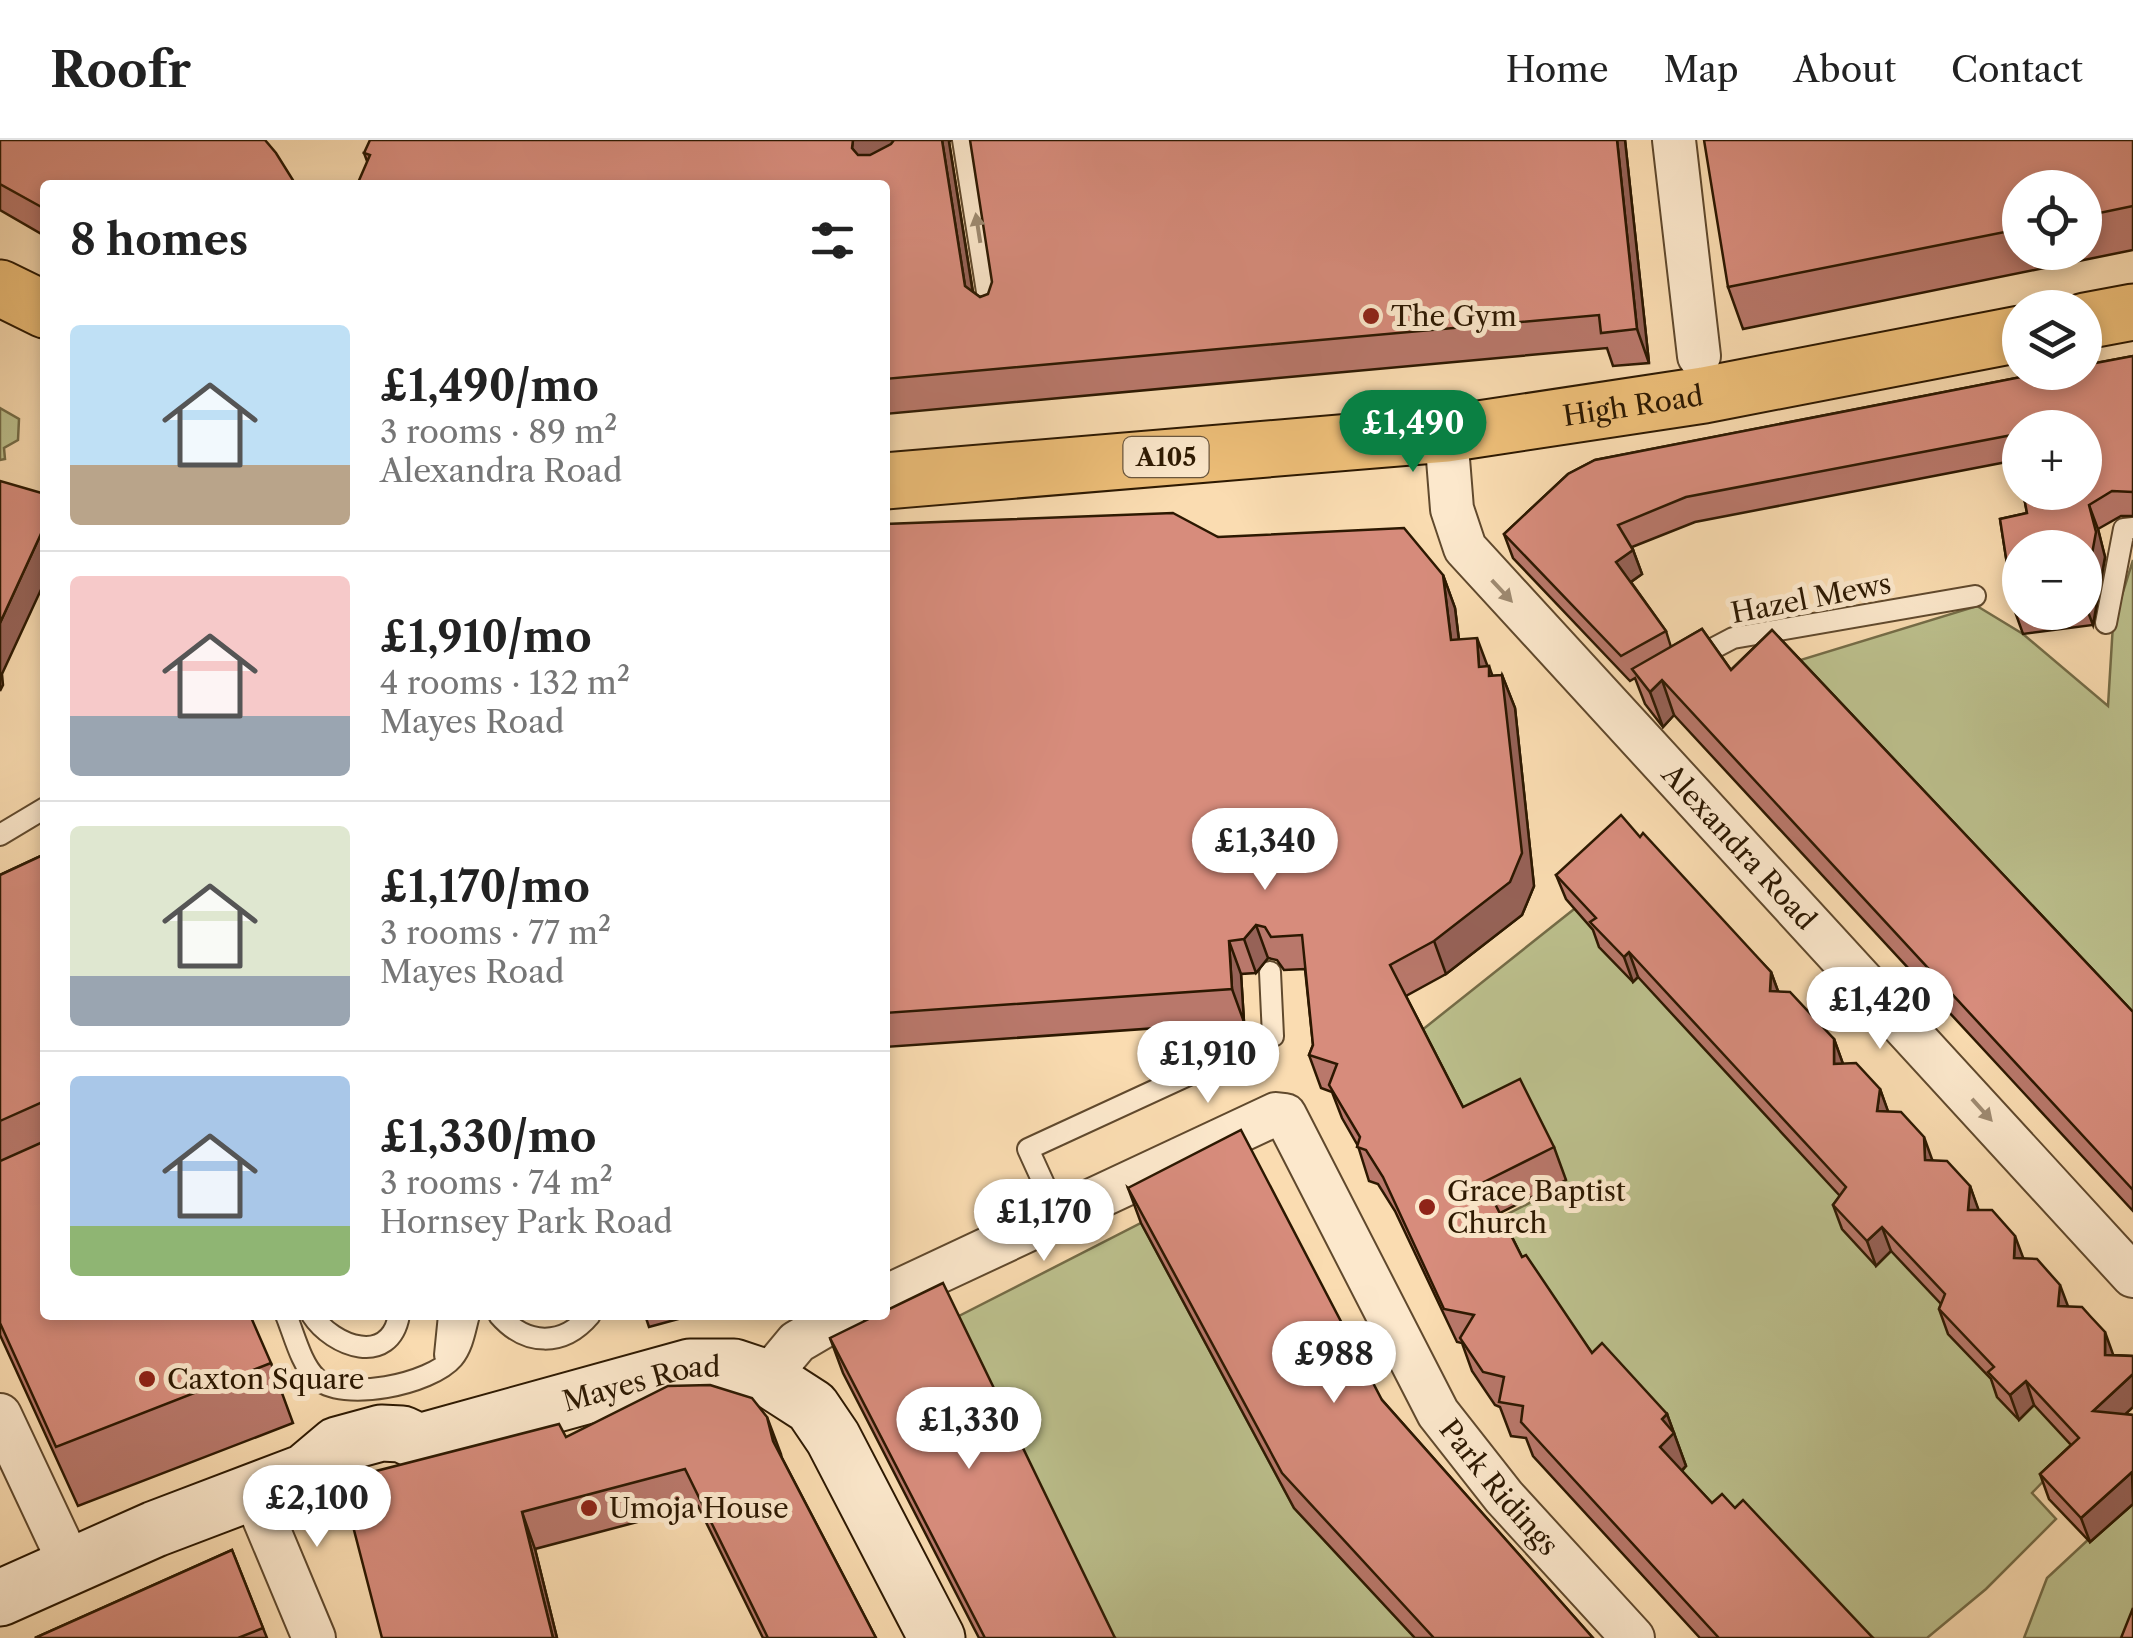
<!DOCTYPE html>
<meta charset="utf-8">
<style>
:root{--surface:#fff;--page:#f6f6f6;--text:#222;--muted:#767676;--line:#e0e0e0;--accent:#0b8043}
body{margin:0;font-family:"Libre Caslon Text",serif;background:var(--page);color:var(--text);height:100vh;display:flex;flex-direction:column;font-size:38px;white-space:nowrap}
*{box-sizing:border-box;margin:0}
p{font-size:32px;color:var(--muted)}
.icon{flex:none;width:55px;height:55px;fill:none;stroke:currentColor;stroke-width:2;stroke-linecap:round;stroke-linejoin:round}
.map{position:relative;flex:1;overflow:hidden}
.side{position:absolute;left:40px;top:40px;width:850px;height:1140px;display:flex;flex-direction:column;background:var(--surface);border-radius:10px;box-shadow:0 5px 15px #0003}
.side>*{flex:none}
.fabs{position:absolute;left:2002px;top:30px;display:grid;gap:20px}
.fabs a{display:grid;place-items:center;width:100px;height:100px;border-radius:50%;background:var(--surface);box-shadow:0 5px 15px #0003;font-size:50px}
.price{position:absolute;translate:-50% -85px;padding:0 22px;border-radius:35px;background:#fff;color:#222;font-size:32px;line-height:65px;filter:drop-shadow(0 2px 5px #0008)}
.price::after{content:'';position:absolute;left:50%;top:60px;width:30px;height:22px;margin-left:-15px;background:inherit;clip-path:polygon(0 0,100% 0,50% 100%)}
.price.selected{background:var(--accent);color:#fff}
ul{padding:0;list-style:none}
li{display:flex;align-items:center;gap:30px;height:250px;padding:0 30px}
li+li{border-top:2px solid var(--line)}
li span{display:grid;place-items:center;flex:none;width:280px;height:200px;border-radius:10px;color:#555}
li>.icon{margin-inline-start:auto}
span .icon{width:120px;height:120px;fill:#fffc;stroke-width:1}
li b{font-size:42px}
h2{display:flex;justify-content:space-between;align-items:center;height:120px;padding:0 30px;font-size:42px}
header{display:flex;align-items:center;gap:60px;box-sizing:border-box;height:140px;padding:0 50px;background:var(--surface);border-bottom:2px solid var(--line)}
header strong{font-size:48px}
nav{display:flex;gap:55px;margin-inline-start:auto;font-size:35px}
.map>svg:first-child{display:block}
.green{fill:#bcc08d;stroke:#746c47;stroke-width:2.5}
.lines{fill:none;stroke-linecap:round;stroke-linejoin:round}
.lane-casing{stroke:#60492d;stroke-width:24}
.street-casing{stroke:#60492d;stroke-width:46}
.secondary-casing{stroke:#2c1801;stroke-width:59}
.primary-casing{stroke:#2c1801;stroke-width:59}
.lane{stroke:#fce8cc;stroke-width:20}
.street{stroke:#fce8cc;stroke-width:42}
.secondary{stroke:#fce8cc;stroke-width:55}
.primary{stroke:#edbe78;stroke-width:55}
.wall{fill:#b9786b;stroke:#2c1801;stroke-width:2.5;fill-rule:evenodd}
.shaded-wall{fill:#966257;stroke:#2c1801;stroke-width:2.5}
.building{fill:#d78c7c;stroke:#2c1801;stroke-width:2.5}
.oneway{fill:#9e8a71}
.poi-dot{fill:#8f2418;stroke:#fce8cc;stroke-width:4}
.labels{text-anchor:middle;dominant-baseline:central;stroke-width:10;stroke-linejoin:round;paint-order:stroke}
.shield{fill:#fce8cc;stroke:#6a563e;stroke-width:2.5}
.shield-label{font-size:25px;font-weight:bold;fill:#2c1801}
.poi-label{font-size:28px;fill:#2c1801;stroke:#fce8cc;text-anchor:start}
.street-label{font-size:28px;fill:#2c1801;stroke:#fce8cc}
</style>
<header>
<strong>Roofr</strong>
<nav><a>Home</a><a>Map</a><a>About</a><a>Contact</a></nav>
</header>
<div class="map">
<svg width="2133" height="1498" viewBox="0 0 2133 1498">
<rect width="100%" height="100%" fill="#fadcb1"/>
<filter id="stains"><feTurbulence type="fractalNoise" baseFrequency=".002" numOctaves="4"/><feColorMatrix values="0 0 0 0 .2 0 0 0 0 .09 0 0 0 0 .02 0 0 0 .5 -.17"/></filter>
<radialGradient id="worn" r=".72"><stop offset=".6" stop-color="#630" stop-opacity="0"/><stop offset="1" stop-color="#630" stop-opacity=".3"/></radialGradient>
<g class="green">
<polygon points="0,268 19,279 18,300 4,308 5,319 0,320"/>
<polygon points="2133,420 2133,893 1784,525 1977,466 2023,494 2108,566 2113,484"/>
<polygon points="1578,766 2085,1298 2032,1353 2056,1379 1986,1449 1927,1498 1820,1498 1557,1211 1490,1083 1555,1050 1520,972 1461,1007 1407,902"/>
<polygon points="1141,1083 1294,1368 1415,1498 1110,1498 955,1178"/>
<polygon points="2133,1358 2133,1498 2024,1498 2047,1438"/>
</g>
<g class="lines">
<g class="lane-casing">
<g id="lane">
<polyline points="963,0 991,177"/>
<polyline points="2106,483 2124,389 2133,388"/>
<polyline points="1693,519 1733,498 1975,456"/>
<polyline points="0,695 45,668"/>
<polyline points="1059,1077 1028,1009 1273,896 1270,832"/>
<path d="M286,1175C294,1194 301,1224 316,1238C342,1263 431,1244 453,1218C463,1206 465,1189 469,1175"/>
<path d="M312,1175C333,1207 390,1227 399,1175"/>
<path d="M499,1175C526,1206 563,1207 590,1175"/>
<polyline points="445,1215 449,1175"/>
</g>
</g>
<g class="street-casing">
<g id="street">
<polyline points="1674,0 1699,216"/>
<path id="s1" d="M1446,294L1452,369L1465,408L2133,1136"/>
<path id="s2" d="M885,1157L1276,974L1285,975L1438,1273L1504,1357L1633,1498"/>
<polyline points="767,1238 797,1202 843,1175"/>
<polyline points="0,1275 71,1426"/>
<polyline points="252,1350 314,1498"/>
</g>
</g>
<g class="secondary-casing">
<g id="secondary">
<path id="s3" d="M0,1458L155,1389L305,1332L337,1305L381,1293L402,1294L419,1302L690,1227H734L767,1238L812,1267L833,1298L937,1498"/>
</g>
</g>
<g class="primary-casing">
<g id="primary">
<polyline points="0,148 45,170"/>
<polyline points="2085,181 2133,172"/>
<path id="s4" d="M885,341L1446,294L1704,255L2020,194"/>
</g>
</g>
<use href="#lane" class="lane"/>
<use href="#street" class="street"/>
<use href="#secondary" class="secondary"/>
<use href="#primary" class="primary"/>
</g>
<g class="wall">
<polygon points="0,0 45,45 45,96 0,70"/>
<polygon points="1625,0 1649,223 1613,226 1607,208 885,274 885,45 367,21 364,13 949,2 973,152 980,157"/>
<path d="M2133,0V110L1743,189L1728,147ZM2020,48H2085V112H2020Z"/>
<path d="M2133,216V376H2121L2098,389L2105,417L2093,485L2023,494L2014,469L2000,379L2027,373L2023,352H2085V288H2020V335L2017,320L1695,382L1632,407L1642,434L1631,442L1666,491L1671,507L1702,489L1731,530L1772,490L2133,872V1071L1674,575L1663,587L1645,564L1635,538L1630,541L1513,418L1504,394L1568,334L1595,320L2047,232H2085V225ZM2020,408H2085V472H2020Z"/>
<polygon points="885,384 1218,397 1443,435 1455,468 1459,500 1487,527 1492,536 1502,535 1515,568 1534,746 1522,775 1446,834 1406,856 1463,967 1554,1007 1566,1040 1500,1073 1522,1117 1592,1213 1667,1274 1686,1326 1682,1331 1712,1363 1735,1368 1873,1498 1700,1498 1533,1316 1526,1298 1511,1296 1500,1267 1495,1265 1472,1231 1462,1203 1457,1202 1395,1071 1378,1044 1369,1041 1358,1006 1342,978 1332,952 1321,948 1309,915 1313,905 1305,829 1284,830 1277,820 1268,818 1256,833 1241,834 1244,882 885,907"/>
<polygon points="1640,697 1771,832 1778,851 1834,899 1843,924 1880,949 1888,972 1933,1021 1970,1046 1978,1070 2113,1215 2133,1216 2133,1267 2125,1274 2133,1275 2133,1364 2090,1402 2049,1359 2040,1334 2071,1305 2034,1265 2019,1280 1997,1257 1991,1239 1948,1194 1939,1169 1941,1164 1891,1111 1876,1126 1842,1089 1833,1065 1840,1056 1638,837 1633,842 1599,807 1593,790 1566,759 1556,735"/>
<polygon points="45,714 45,1175 271,1223 293,1283 78,1366 0,1195 0,735"/>
<polygon points="1128,1048 1382,1260 1593,1498 1415,1498 1294,1368 1141,1083"/>
<polygon points="645,1175 693,1175 649,1187"/>
<polygon points="830,1198 1115,1498 979,1498 843,1233"/>
<polygon points="566,1297 782,1318 876,1498 763,1498 698,1366 535,1409 557,1498 382,1498"/>
<polygon points="232,1410 267,1498 35,1498"/>
</g>
<g class="shaded-wall">
<polygon points="853,0 897,0 865,30 852,8"/>
<polygon points="942,0 951,0 949,2 977,179 965,146"/>
<polygon points="1617,0 1625,0 1649,223 1637,189"/>
<polygon points="2089,365 2098,389 2105,417 2093,485 2085,464"/>
<polygon points="45,385 45,441 2,534 3,545 0,551 0,483"/>
<polygon points="1633,410 1642,434 1625,446 1616,422"/>
<polygon points="1443,435 1455,468 1463,534 1451,500"/>
<polygon points="1477,498 1489,530 1489,526 1501,560 1479,527"/>
<polygon points="1502,535 1515,568 1534,746 1522,775 1446,834 1434,801"/>
<polygon points="1662,540 1674,575 1663,587 1650,552"/>
<polygon points="1256,785 1268,818 1256,833 1244,799"/>
<polygon points="1229,801 1241,834 1244,882 1232,849"/>
<polygon points="1629,812 1638,837 1633,842 1624,817"/>
<polygon points="1771,832 1780,857 1770,851"/>
<polygon points="1834,899 1843,924 1834,924"/>
<polygon points="1880,949 1889,974 1877,971"/>
<polygon points="1924,997 1933,1022 1925,1020"/>
<polygon points="1970,1046 1979,1071 1968,1070"/>
<polygon points="1882,1087 1891,1111 1876,1126 1867,1101"/>
<polygon points="2015,1096 2024,1120 2014,1118"/>
<polygon points="2060,1145 2069,1169 2058,1166"/>
<polygon points="2105,1192 2114,1217 2105,1215"/>
<polygon points="2133,1234 2133,1267 2102,1296 2093,1271"/>
<polygon points="2026,1241 2034,1265 2019,1280 2010,1255"/>
<polygon points="1667,1274 1686,1326 1672,1340 1660,1307 1662,1279"/>
<polygon points="767,1277 781,1314 786,1338 773,1301"/>
<polygon points="2132,1332 2133,1364 2090,1402 2081,1378"/>
<polygon points="522,1372 535,1409 557,1498 553,1498"/>
</g>
<g class="building">
<polygon points="0,0 265,0 276,13 296,45 45,45 45,69 0,44"/>
<polygon points="370,0 853,0 852,8 858,15 870,15 891,4 894,0 942,0 965,146 980,157 988,154 992,142 970,0 1617,0 1637,189 1601,193 1599,175 885,239 885,45 357,45 370,15 364,13"/>
<polygon points="1704,0 2133,0 2133,66 2085,76 2085,48 2020,48 2020,89 1728,147"/>
<polygon points="2133,216 2133,352 2112,351 2089,365 2096,392 2085,452 2085,408 2020,408 2020,468 2014,469 2000,379 2027,373 2023,352 2085,352 2085,288 2020,288 2020,335 2012,295 1686,357 1618,385 1633,410 1616,422 1666,491 1621,516 1504,394 1568,334 1595,320 2047,232 2085,232 2085,225"/>
<polygon points="0,341 45,354 45,385 0,483"/>
<polygon points="1173,373 1218,397 1404,388 1443,435 1451,500 1477,498 1479,527 1489,526 1489,536 1502,535 1522,713 1510,742 1434,801 1390,825 1463,967 1520,939 1554,1007 1484,1042 1522,1117 1526,1115 1592,1213 1602,1203 1667,1274 1662,1279 1674,1293 1660,1307 1712,1363 1722,1354 1735,1368 1743,1360 1873,1498 1719,1498 1521,1282 1523,1266 1499,1262 1504,1237 1483,1232 1460,1198 1474,1175 1444,1169 1383,1037 1366,1010 1357,1007 1360,997 1329,945 1337,924 1309,915 1313,905 1302,795 1271,797 1265,787 1256,785 1244,799 1229,801 1232,849 885,873 885,384"/>
<polygon points="1702,489 1731,530 1772,490 2133,872 2133,1050 1662,540 1650,552 1632,529"/>
<polygon points="1621,675 1640,697 1643,693 1771,832 1770,851 1790,852 1834,899 1834,924 1856,923 1880,949 1877,971 1901,972 1924,997 1925,1020 1947,1021 1970,1046 1968,1070 1992,1070 2015,1096 2014,1118 2037,1119 2060,1145 2058,1166 2082,1167 2091,1177 2105,1192 2105,1215 2133,1216 2133,1234 2093,1271 2133,1275 2133,1333 2132,1332 2081,1378 2040,1334 2079,1298 2026,1241 2010,1255 1988,1232 1994,1227 1939,1169 1945,1154 1882,1087 1867,1101 1833,1065 1846,1047 1629,812 1624,817 1590,782 1596,778 1556,735"/>
<polygon points="45,714 45,961 0,981 0,735"/>
<polygon points="1241,990 1382,1260 1593,1498 1434,1498 1282,1333 1128,1048"/>
<polygon points="45,1001 45,1175 250,1175 271,1223 56,1307 0,1183 0,1021"/>
<polygon points="943,1143 1115,1498 985,1498 830,1198 877,1175 885,1175 885,1171"/>
<polygon points="710,1245 752,1258 767,1277 773,1301 876,1498 768,1498 685,1329 522,1372 553,1498 382,1498 341,1340 559,1284 566,1297 668,1246"/>
<polygon points="232,1410 263,1488 238,1498 35,1498"/>
<polygon points="2133,1468 2133,1498 2121,1498"/>
</g>
<defs><path id="oneway-solid" d="M-6-.8H1V-3.2L6.5 0L1 3.2V.8H-6Z" transform="scale(2.5)"/></defs>
<g class="oneway">
<use href="#oneway-solid" transform="translate(978 88) rotate(-99)"/>
<use href="#oneway-solid" transform="translate(1502 451) rotate(47)"/>
<use href="#oneway-solid" transform="translate(1982 970) rotate(48)"/>
</g>
<g class="poi-dot">
<circle cx="1371" cy="176" r="10"/>
<circle cx="1427" cy="1067" r="10"/>
<circle cx="147" cy="1239" r="10"/>
<circle cx="589" cy="1368" r="10"/>
</g>
<g class="labels">
<rect class="shield" x="1123.5" y="297" width="85" height="40" rx="8"/>
<g class="shield-label">
<text x="1166" y="317">A105</text>
</g>
<g class="poi-label">
<text x="1391" y="176">The Gym</text>
<text x="1447" y="1051">Grace Baptist<tspan x="1447" dy="32">Church</tspan></text>
<text x="167" y="1239">Caxton Square</text>
<text x="609" y="1368">Umoja House</text>
</g>
<g class="street-label">
<text stroke="none"><textPath href="#s4" startOffset="752">High Road</textPath></text>
<text transform="translate(1811 458) rotate(-11)">Hazel Mews</text>
<text stroke="none"><textPath href="#s1" startOffset="522">Alexandra Road</textPath></text>
<text stroke="none"><textPath href="#s3" startOffset="688">Mayes Road</textPath></text>
<text stroke="none"><textPath href="#s2" startOffset="872">Park Ridings</textPath></text>
</g>
</g>
<rect width="100%" height="100%" filter="url(#stains)"/>
<rect width="100%" height="100%" fill="url(#worn)"/>
</svg>
<div class="fabs">
<a><svg class="icon" aria-label="locate" viewBox="0 0 24 24"><circle cx="12" cy="12" r="6"/><path d="M12 2v4M12 18v4M2 12h4M18 12h4"/></svg></a>
<a><svg class="icon" aria-label="layers" viewBox="0 0 24 24"><path d="M12 4l9 5-9 5-9-5zM3 14l9 5 9-5"/></svg></a>
<a>+</a>
<a>−</a>
</div>
<b class="price selected" style="left:1413px;top:335px">£1,490</b>
<b class="price" style="left:1265px;top:753px">£1,340</b>
<b class="price" style="left:1880px;top:912px">£1,420</b>
<b class="price" style="left:1208px;top:966px">£1,910</b>
<b class="price" style="left:1044px;top:1124px">£1,170</b>
<b class="price" style="left:1334px;top:1266px">£988</b>
<b class="price" style="left:969px;top:1332px">£1,330</b>
<b class="price" style="left:317px;top:1410px">£2,100</b>
<section class="side">
<h2>8 homes<svg class="icon" aria-label="filters" viewBox="0 0 24 24"><path d="M4 7h16M4 17h16"/><circle cx="9" cy="7" r="2"/><circle cx="15" cy="17" r="2"/></svg></h2>
<ul>
<li><span style="background:linear-gradient(#bfe0f5 70%,#b9a48a 0)"><svg class="icon" aria-label="home" viewBox="0 0 24 24"><path d="M3 11l9-7 9 7M6 9v11h12V9"/></svg></span><div><b>£1,490/mo</b><p>3 rooms · 89 m²</p><p>Alexandra Road</p></div></li>
<li><span style="background:linear-gradient(#f6c9c9 70%,#9aa5b1 0)"><svg class="icon" aria-label="home" viewBox="0 0 24 24"><path d="M3 11l9-7 9 7M6 9v11h12V9"/></svg></span><div><b>£1,910/mo</b><p>4 rooms · 132 m²</p><p>Mayes Road</p></div></li>
<li><span style="background:linear-gradient(#dfe7d0 75%,#9aa5b1 0)"><svg class="icon" aria-label="home" viewBox="0 0 24 24"><path d="M3 11l9-7 9 7M6 9v11h12V9"/></svg></span><div><b>£1,170/mo</b><p>3 rooms · 77 m²</p><p>Mayes Road</p></div></li>
<li><span style="background:linear-gradient(#a9c7e8 75%,#8fb573 0)"><svg class="icon" aria-label="home" viewBox="0 0 24 24"><path d="M3 11l9-7 9 7M6 9v11h12V9"/></svg></span><div><b>£1,330/mo</b><p>3 rooms · 74 m²</p><p>Hornsey Park Road</p></div></li>
</ul>
</section>
</div>
